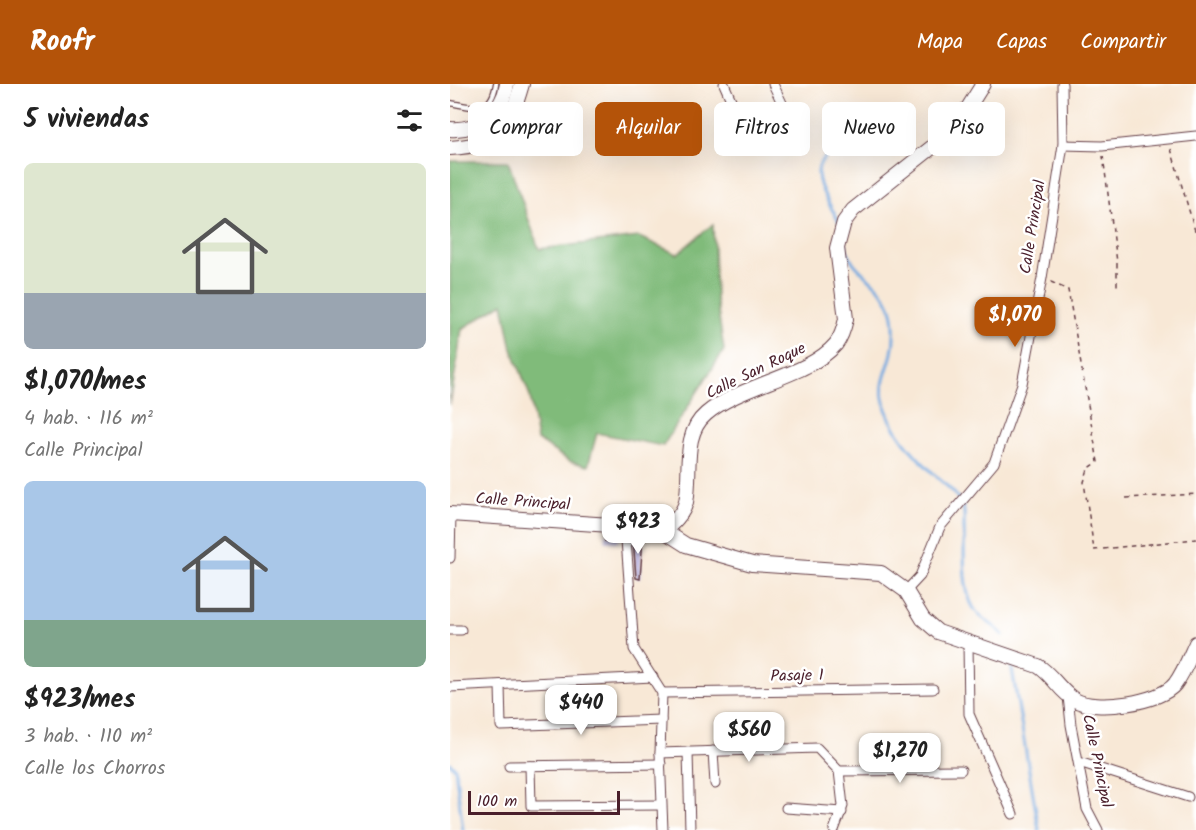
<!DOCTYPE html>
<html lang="es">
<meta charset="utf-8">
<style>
:root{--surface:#fff;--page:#f6f6f6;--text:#222;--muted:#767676;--accent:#b45309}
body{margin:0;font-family:Kalam,sans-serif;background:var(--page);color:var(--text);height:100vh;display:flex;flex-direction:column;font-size:22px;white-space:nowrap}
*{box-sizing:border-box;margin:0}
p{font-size:20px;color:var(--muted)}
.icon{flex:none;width:33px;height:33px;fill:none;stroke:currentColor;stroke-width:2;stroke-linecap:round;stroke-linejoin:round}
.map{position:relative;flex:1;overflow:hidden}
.panel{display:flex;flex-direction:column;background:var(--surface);width:450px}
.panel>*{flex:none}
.hud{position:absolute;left:18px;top:18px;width:570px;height:54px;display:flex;gap:12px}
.scale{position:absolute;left:18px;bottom:15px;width:152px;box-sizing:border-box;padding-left:6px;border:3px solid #4a1f2b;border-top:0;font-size:16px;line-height:21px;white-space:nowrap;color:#4a1f2b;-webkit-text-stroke:4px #fff;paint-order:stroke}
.price{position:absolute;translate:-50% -51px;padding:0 14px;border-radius:12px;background:#fff;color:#222;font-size:20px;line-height:39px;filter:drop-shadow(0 2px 3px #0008)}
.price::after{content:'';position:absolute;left:50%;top:36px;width:18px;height:14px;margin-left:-9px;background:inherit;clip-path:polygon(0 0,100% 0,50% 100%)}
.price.active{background:var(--accent);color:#fff}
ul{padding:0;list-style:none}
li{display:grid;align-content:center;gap:12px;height:318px;padding:0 24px}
li span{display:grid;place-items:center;height:186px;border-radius:9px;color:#555}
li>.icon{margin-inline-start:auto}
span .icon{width:108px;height:108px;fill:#fffc;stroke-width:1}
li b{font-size:26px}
h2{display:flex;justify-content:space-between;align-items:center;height:72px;padding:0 24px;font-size:26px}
.pill{padding:0 21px;border-radius:9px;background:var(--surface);box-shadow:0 6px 24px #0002;font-size:21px;line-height:54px}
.pill.active{background:var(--accent);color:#fff}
header{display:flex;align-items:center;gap:36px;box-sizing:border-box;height:84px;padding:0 30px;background:var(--accent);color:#fff}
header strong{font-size:28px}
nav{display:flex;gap:33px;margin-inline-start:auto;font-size:21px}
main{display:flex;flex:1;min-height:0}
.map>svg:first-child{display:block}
.forest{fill:#80bb7a;stroke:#656d52;stroke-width:1.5}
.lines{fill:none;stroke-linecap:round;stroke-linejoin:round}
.stream{stroke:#72a9e0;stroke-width:3}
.building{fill:#b7b1de}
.lane-casing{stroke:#643d45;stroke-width:7}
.street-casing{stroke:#643d45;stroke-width:11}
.secondary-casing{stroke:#643d45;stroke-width:16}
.path{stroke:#643d45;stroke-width:1.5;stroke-dasharray:4.5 4.5;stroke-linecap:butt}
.lane{stroke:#fff;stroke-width:4.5}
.street{stroke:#fff;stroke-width:9}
.secondary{stroke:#fff;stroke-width:14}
.labels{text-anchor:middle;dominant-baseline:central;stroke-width:5;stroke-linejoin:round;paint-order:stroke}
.street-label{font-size:16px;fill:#4a1f2b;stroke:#fff}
</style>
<header>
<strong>Roofr</strong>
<nav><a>Mapa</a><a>Capas</a><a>Compartir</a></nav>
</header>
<main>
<section class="panel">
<h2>5 viviendas<svg class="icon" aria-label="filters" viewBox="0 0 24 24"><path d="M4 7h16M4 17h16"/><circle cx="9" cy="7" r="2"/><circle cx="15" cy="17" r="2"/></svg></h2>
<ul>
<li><span style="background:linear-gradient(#dfe7d0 70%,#9aa5b1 0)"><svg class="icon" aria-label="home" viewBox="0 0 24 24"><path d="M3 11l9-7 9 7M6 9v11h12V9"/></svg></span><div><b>$1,070/mes</b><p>4 hab. · 116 m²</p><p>Calle Principal</p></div></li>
<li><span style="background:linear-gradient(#a9c7e8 75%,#7fa58c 0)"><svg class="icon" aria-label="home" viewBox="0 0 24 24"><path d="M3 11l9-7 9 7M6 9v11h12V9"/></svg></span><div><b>$923/mes</b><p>3 hab. · 110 m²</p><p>Calle los Chorros</p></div></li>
</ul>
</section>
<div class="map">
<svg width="746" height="746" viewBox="0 0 746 746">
<rect width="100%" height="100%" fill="#fff"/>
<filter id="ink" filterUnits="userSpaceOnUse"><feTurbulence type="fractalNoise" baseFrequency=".0167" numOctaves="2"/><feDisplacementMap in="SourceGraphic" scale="12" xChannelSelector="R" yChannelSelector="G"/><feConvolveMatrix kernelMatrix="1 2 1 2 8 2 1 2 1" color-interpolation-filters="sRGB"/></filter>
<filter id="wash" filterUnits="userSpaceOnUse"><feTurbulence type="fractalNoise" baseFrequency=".008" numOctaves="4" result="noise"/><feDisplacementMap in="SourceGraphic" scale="24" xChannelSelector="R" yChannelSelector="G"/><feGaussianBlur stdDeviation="1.35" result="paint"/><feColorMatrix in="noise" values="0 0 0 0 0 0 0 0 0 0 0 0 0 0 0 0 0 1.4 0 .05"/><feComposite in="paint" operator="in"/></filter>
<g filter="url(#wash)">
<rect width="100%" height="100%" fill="#f8e8d6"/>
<polygon class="forest" points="0,77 58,77 89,165 189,153 227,170 263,140 266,214 274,266 213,362 147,349 138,382 119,377 87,356 80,312 62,265 53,219 12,245 0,321"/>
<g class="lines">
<g class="stream">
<path d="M385,64C381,68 375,73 371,78C360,95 382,123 389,138"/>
<path d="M395,158C399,189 430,194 441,224C445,237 445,255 442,269C439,283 430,299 433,314C439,345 464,371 486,392C495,401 509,411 513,423C515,428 514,436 514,442C515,466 510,511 528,530C536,538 546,542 553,551"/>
<polyline points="561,579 589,746"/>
<polyline points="0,679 5,684 13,746"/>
</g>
</g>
<g id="blocks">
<g class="building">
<polygon points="155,450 169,451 169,458 155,457"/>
<polygon points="183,452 193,453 190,495 186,494"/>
</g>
</g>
</g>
<g filter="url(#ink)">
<use href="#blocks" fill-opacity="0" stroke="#643d45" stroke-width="1.5"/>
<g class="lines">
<g class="lane-casing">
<path id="lane" d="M0,19C23,23 41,31 46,0"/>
</g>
<g class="street-casing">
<g id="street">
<polyline points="274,0 301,61"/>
<polyline points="323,0 339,34"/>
<polyline points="613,61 652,62 746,52"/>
<polyline points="175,442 184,565 212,609 210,669 213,746"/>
<polyline points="0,474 1,430"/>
<polyline points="456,507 470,492 490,443 544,379 572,300 592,194 613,61 612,0"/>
<polyline points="0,546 11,546"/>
<polyline points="518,559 519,630 563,730"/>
<polyline points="50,601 51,642 211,636"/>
<polyline points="0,603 203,593"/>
<polyline points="212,609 483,605"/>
<polyline points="618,612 621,641 637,725 648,746"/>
<polyline points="263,667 265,700"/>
<polyline points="238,668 240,746"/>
<polyline points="210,669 367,664 389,687 511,686"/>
<polyline points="629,678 738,713"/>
<polyline points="59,682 211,680"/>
<polyline points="80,682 81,722 211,721"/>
<polyline points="336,724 392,728"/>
<polyline points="384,746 393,722 389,687"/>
</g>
</g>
<g class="secondary-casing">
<g id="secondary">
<path d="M0,45C27,47 53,28 57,0"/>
<path d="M0,64C50,61 59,45 72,0"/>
<path d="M0,430L175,442L214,447L236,461L302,480L431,489L456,507L473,535L488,548L588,582C603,591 610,608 625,616C645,628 710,619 725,600C734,588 740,572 746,559"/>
<path d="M214,447C223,439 233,430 236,418C242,389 231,351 256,330C291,300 358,293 386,260C392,252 394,244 396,235L387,164L394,138L403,126L495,53L508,40L533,0"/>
</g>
</g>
<g class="path">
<polyline points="721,65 746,150"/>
<polyline points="653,72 667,178 667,202"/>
<polyline points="601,198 618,206 648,378 638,385 634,398 644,466 746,455"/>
<polyline points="676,414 746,410"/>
</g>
<use href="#lane" class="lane"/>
<use href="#street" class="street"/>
<use href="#secondary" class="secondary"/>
</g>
</g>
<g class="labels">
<g class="street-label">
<text transform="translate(583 143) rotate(-81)">Calle Principal</text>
<text transform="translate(306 287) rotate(-26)">Calle San Roque</text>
<text transform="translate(73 418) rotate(4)">Calle Principal</text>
<text transform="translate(347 592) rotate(-1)">Pasaje 1</text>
<text transform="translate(647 677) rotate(78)">Calle Principal</text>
</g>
</g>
</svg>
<div class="scale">100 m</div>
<b class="price active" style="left:565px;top:264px">$1,070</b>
<b class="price" style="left:188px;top:471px">$923</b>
<b class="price" style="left:131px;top:652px">$440</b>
<b class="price" style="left:299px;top:679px">$560</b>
<b class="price" style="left:450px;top:700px">$1,270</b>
<div class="hud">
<a class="pill">Comprar</a>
<a class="pill active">Alquilar</a>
<a class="pill">Filtros</a>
<a class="pill">Nuevo</a>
<a class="pill">Piso</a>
</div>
</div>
</main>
